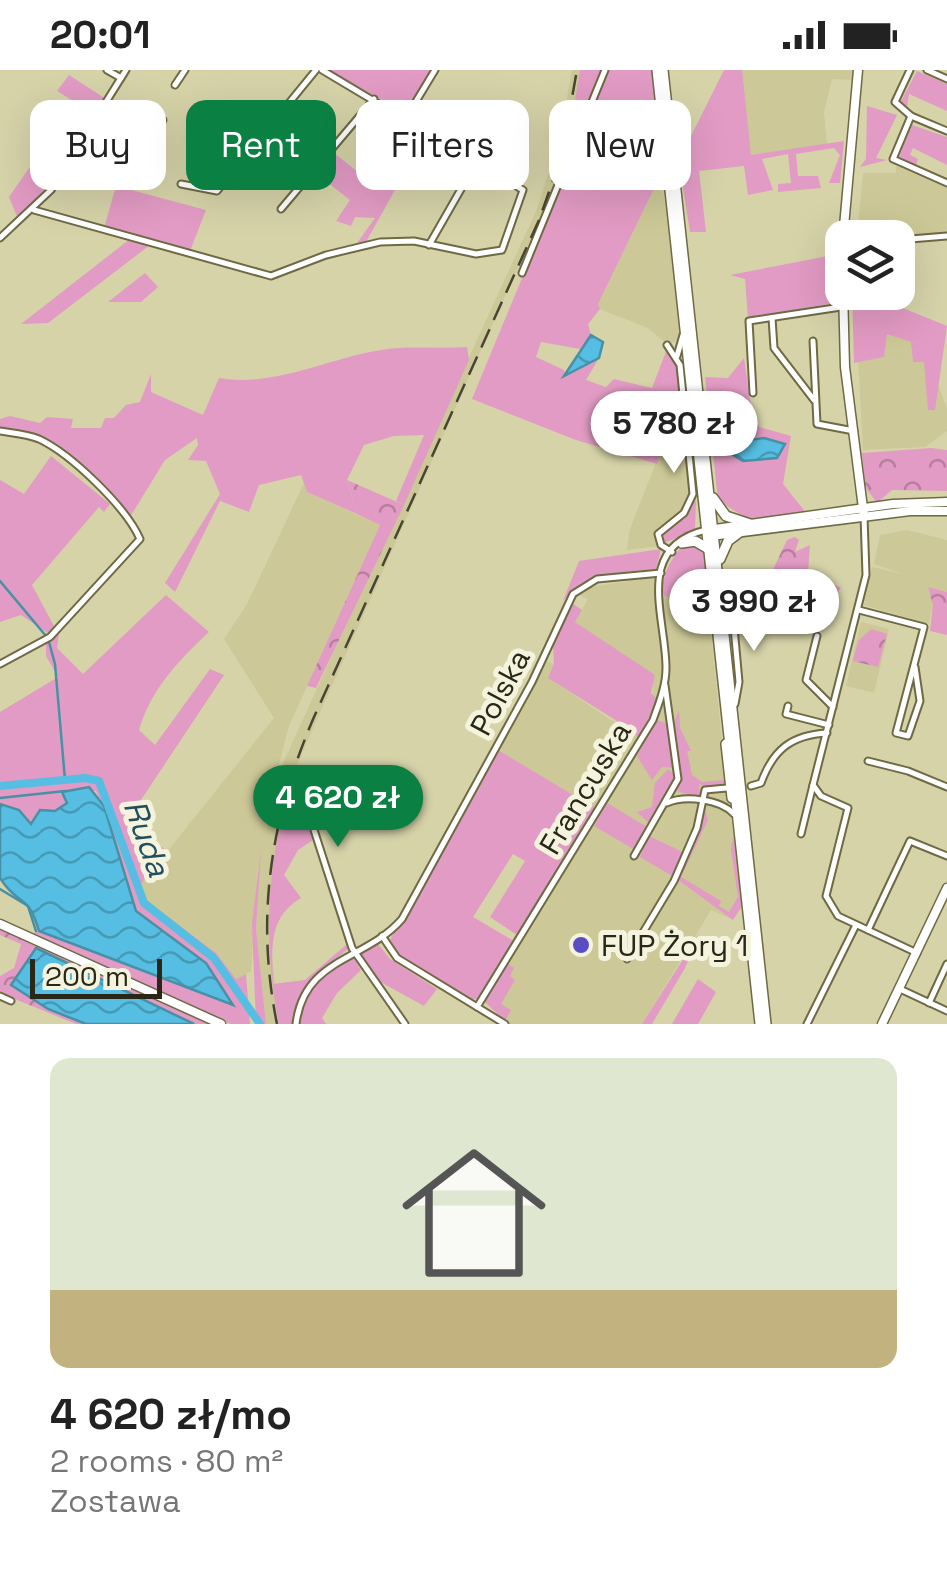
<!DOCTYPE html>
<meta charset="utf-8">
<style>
:root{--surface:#fff;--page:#f6f6f6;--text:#222;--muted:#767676;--line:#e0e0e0;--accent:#0b8043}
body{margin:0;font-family:"Space Grotesk",sans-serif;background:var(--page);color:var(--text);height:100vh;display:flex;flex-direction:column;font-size:38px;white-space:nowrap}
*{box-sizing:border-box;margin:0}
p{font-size:32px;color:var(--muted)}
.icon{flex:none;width:55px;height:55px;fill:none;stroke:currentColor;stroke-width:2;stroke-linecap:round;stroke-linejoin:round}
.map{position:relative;height:954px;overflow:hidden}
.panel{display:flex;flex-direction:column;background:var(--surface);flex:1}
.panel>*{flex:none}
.guide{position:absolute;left:30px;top:30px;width:888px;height:90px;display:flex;gap:20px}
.buttons{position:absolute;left:825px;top:150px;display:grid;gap:20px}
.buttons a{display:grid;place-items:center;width:90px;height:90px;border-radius:20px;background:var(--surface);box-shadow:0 10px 40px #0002;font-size:50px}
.scale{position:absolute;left:30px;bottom:25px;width:132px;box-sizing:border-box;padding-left:10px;border:5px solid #292818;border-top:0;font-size:28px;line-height:35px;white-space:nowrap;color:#292818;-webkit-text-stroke:8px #f4f3de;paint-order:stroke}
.price{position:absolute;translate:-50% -85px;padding:0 22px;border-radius:35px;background:#fff;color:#222;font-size:32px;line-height:65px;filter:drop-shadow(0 2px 5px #0008)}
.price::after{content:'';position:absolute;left:50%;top:60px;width:30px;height:22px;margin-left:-15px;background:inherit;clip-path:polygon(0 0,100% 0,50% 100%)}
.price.on{background:var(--accent);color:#fff}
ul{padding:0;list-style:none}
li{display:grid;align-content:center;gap:20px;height:530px;padding:0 50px}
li+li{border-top:2px solid var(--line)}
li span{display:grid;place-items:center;height:310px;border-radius:20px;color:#555}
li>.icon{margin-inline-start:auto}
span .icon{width:180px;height:180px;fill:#fffc;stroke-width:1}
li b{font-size:42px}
.pill{padding:0 35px;border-radius:20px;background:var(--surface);box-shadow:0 10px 40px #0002;font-size:35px;line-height:90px}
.pill.on{background:var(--accent);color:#fff}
.status{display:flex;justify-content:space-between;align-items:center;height:70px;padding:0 50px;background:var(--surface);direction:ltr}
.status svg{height:28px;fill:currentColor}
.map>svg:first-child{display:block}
.built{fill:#ccc897}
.green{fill:#e29bc4}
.forest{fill:url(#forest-crowns)}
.water{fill:url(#water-waves);stroke:#4891a5;stroke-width:2.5}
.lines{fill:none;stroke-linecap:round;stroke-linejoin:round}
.stream{stroke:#4891a5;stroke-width:2.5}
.river{stroke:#56bee2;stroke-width:8}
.street-casing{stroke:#6d6a44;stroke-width:9}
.secondary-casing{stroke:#6d6a44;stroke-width:11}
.primary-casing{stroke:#6d6a44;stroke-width:12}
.street{stroke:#fff;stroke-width:5}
.secondary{stroke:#fff;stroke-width:8}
.primary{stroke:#fff;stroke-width:9}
.rail{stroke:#484632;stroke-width:2.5;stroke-dasharray:20 10;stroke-linecap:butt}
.poi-dot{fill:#5c4cc4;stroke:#f4f3de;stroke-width:4}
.labels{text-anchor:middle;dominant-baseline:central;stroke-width:10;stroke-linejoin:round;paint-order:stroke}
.street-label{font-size:30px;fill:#292818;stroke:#f4f3de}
.poi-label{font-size:30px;fill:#292818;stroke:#f4f3de;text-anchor:start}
.water-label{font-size:32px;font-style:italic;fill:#224e5e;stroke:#f4f3de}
</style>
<div class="status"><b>20:01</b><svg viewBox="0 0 49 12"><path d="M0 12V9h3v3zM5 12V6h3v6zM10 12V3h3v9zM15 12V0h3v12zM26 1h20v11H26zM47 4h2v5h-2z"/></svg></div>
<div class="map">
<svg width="947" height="954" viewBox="0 0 947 954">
<defs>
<pattern id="forest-crowns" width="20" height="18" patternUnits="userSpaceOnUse" patternTransform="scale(2.5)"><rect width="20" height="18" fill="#e29bc4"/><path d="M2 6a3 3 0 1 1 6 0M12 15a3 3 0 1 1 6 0" fill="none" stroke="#b77e9e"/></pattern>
<pattern id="water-waves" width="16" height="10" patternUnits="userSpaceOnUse" patternTransform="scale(2.5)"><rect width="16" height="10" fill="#56bee2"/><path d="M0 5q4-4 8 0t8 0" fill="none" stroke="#479ab6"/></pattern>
</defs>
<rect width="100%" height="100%" fill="#d6d3a9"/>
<g class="built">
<polygon points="572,0 580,0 575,39 554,116 295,699 280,749 269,858 279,954 266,954 256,859 258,793 251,901 236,909 216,883 145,831 139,817 274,648 224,569 247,534 304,413 307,422 380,455 289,656 267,740 265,761 283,693 537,139 560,67"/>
<polygon points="740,0 856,0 855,10 832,9 824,42 827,75 750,85"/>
<polygon points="896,96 947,118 947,163 857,167 863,103 896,103"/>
<polygon points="661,104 681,262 679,271 667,274 648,258 600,239 598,234"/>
<polygon points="887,256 921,269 947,339 947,361 925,377 863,380 857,269"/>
<polygon points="661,380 684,381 691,424 683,440 657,459 659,476 627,480 630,459"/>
<polygon points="907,460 947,470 947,522 929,517 933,535 929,554 864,535 872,497 903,504 874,494 880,465"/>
<polygon points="654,507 664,526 707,520 726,715 744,830 732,849 711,840 642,954 510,954 480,928 595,738 498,680 545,591 555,594 549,608 633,665 641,664 651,648 654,605 575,552 588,529 578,524 584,518"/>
<polygon points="861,552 889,559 874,623 846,616"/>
</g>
<g class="green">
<polygon points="327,0 433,0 405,42"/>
<polygon points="580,0 602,0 554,116 569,67"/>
<polygon points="608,0 653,0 661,104 598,234 600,239 588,254 591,265 580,279 541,272 536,287 564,300 565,306 599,288 586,310 606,317 614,309 652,318 667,279 677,292 684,381 661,380 657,394 576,370 472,329"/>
<polygon points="724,0 742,0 751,85 844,71 840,113 829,113 840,85 834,78 796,84 798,106 818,106 821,118 778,122 778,114 791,113 788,84 762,89 773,120 748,125 744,96 699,101 706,162 690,162 676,74 686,76"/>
<polygon points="917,1 947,14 947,41 909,24 907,38 899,35"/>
<polygon points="69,5 106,29 96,45 57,21"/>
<polygon points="375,32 404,50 386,70 415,84 366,172 357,173 375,148 355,147 351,156 336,151 350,130 317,104 334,83 363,106 383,69 362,50"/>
<polygon points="867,36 897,45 876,88 887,90 860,97 866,89"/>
<polygon points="912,55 947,67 947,95 913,78 910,85 918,89 916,95 899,87"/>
<polygon points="29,98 53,112 18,149 9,127"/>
<polygon points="116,116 206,140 190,181 104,158"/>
<polygon points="130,169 150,175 48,253 21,254"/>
<polygon points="833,185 834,233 748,248 745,209 730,205"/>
<polygon points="145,203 158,217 141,232 108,232"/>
<polygon points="852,223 866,223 947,256 935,340 928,340 924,292 913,292 911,272 887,264 884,287 854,293"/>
<path d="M467,277L469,290L404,435L396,431L424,365L394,366L364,375L347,410L357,444L307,422L301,405L259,415L249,442L220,431L175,522L165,513L220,424L206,391L188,390L198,375L197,368L165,390L130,447C89,406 60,368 0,359V349L10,346L40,353L47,347L73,349L71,358H101L105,348H114L126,335L140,332L151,304V322L203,345L219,308C276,318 332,286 388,279C413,276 441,279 467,277Z"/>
<polygon points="744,288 750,331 759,357 791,366 783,414 807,444 749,450 718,430 705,307 728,308"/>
<polygon points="51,386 110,434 104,442 99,437 32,515 55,558 49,564 21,545 0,552 0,410 24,424"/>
<polygon points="696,430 695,460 664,473 662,463"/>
<path d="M695,473L704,480L707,520L695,522L691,531L664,526C659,509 671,489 682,476Z"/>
<path d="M661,479L656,499C619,503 589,501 563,531L579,491Z"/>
<path d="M166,525L209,562C179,590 151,619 139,660L155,675L210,599L224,605L127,751L167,781L139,817L145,830L216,883L236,909L246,904L250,954H231L31,864L39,861L232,935L213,904L136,841L96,721L62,722L67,733L30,754L19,740L0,734V642L58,607L46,586V573L59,563L57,578L83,604Z"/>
<polygon points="572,533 582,540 575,552 655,605 651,623 657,629 641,665 632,666 633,661 548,608 554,594 553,576"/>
<path d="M679,641L680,658L691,681H687L692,705L702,712L724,710L725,716L703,717L699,713L700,728L677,721C685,695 666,663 679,641Z"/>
<polygon points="657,650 668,654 676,698 662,697 652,710 637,686"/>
<polygon points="498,680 595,738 517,865 490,847 525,791 513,784 473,847 514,871 480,928 472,930 396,883 390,870"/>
<polygon points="668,699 676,706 648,752 637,742 652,737 655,713"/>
<path d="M292,714L313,770L298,780L284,805L301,828C268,848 272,877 273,914L305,910L346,875L349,878L308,912L293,954H279C263,876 266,789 292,714Z"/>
<polygon points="607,733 647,757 635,780 594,756"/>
<polygon points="703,734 708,750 681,807 721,831 719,836 729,842 738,827 731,779 733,767 744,833 733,850 677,809 700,759"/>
<polygon points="649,766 685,783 674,807 640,787"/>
<polygon points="261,779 256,859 266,954 256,954 252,854"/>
<polygon points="699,864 685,898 652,954 642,954"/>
<polygon points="378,874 390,889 437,919 424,936 375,909 359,882"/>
<path d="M352,885L361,900L337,923L322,948L326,954H300C303,920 325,902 352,885Z"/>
<polygon points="508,894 514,898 510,906 515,910 501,934 511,940 505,951 485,932"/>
<polygon points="698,909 716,922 698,954 672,954"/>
</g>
<g class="forest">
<polygon points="931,378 947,380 947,421 892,420 877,433 865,417 862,383"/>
<polygon points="347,410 404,435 316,618 307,616 380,455 357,444"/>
<polygon points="795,467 799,470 795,482 810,475 808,502 841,518 831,529 838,534 827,552 812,552 811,546 772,562 764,556 764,546 780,524 778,507 756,548 750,548 787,470"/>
<polygon points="928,517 947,522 947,565 930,561 933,535"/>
<polygon points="871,559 887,564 878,597 853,591 858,571"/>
<polygon points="0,858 213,954 194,954 36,879 11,915 48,939 86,954 76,954 0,923 0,906 14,898 21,874 0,865"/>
</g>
<g class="water">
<polygon points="591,265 603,272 599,288 564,306"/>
<polygon points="764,368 785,374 777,388 743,391 733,385 736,372"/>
<path d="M89,717L104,736L136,841L206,893L233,935L39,861C28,822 18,837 0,808V734L19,740L31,754L40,740L55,741L67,733L62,722Z"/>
<polygon points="36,878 194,954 86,954 48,939 11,915"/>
</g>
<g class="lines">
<g class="stream">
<polyline points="0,511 46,566"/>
<polyline points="49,572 55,594 65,710"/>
<polyline points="0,728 65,721"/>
<polyline points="0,819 28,836 36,861"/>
</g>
<polyline class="river" points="0,716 85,708 99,711 144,833 214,888 260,954"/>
<g class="street-casing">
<g id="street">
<polyline points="107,0 121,8"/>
<polyline points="910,0 895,32 911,46"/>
<polyline points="927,0 947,9"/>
<polyline points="175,15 185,0"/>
<polyline points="406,48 435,0"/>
<polyline points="947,61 911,46 893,89 947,113"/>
<polyline points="74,85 131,99 163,50"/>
<polyline points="181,114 217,121 316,0"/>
<polyline points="281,139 374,29"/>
<polyline points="34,140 271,206 326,185 380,172 414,171 476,184 502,180 523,120 322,0"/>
<polyline points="0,168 51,120 126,0"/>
<polyline points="898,170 947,166"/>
<polyline points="429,175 476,93"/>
<polyline points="522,203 605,0"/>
<polyline points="772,248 774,278 814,330"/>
<polyline points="813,271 817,354 854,361"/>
<polyline points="667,275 680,295 693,424 684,443 658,464 661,475 672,482"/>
<polyline points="677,286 683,265"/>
<polyline points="753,323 749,251 841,237"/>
<path d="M0,361C13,363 27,364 39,369C71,384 126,437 140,469L50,567L0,594"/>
<polyline points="864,446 866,505 813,715 821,726 848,738 826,826 838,846 917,883"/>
<polyline points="859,540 924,557 896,663 908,666 920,631 915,597"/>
<polyline points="724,547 734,557 739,612 735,634"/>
<polyline points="734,557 746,551 751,540"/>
<polyline points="817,566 806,610 833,637"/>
<polyline points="788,636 786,644 829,655"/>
<polyline points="868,691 908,701 947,717"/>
<polyline points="296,704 352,878 405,954"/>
<path d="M751,716L761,713C773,680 791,665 827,663"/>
<path d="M667,733C685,725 720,729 734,744"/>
<polyline points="801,764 813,715"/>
<polyline points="634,786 678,709 665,615"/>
<polyline points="868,860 910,771 947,786"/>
<polyline points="382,866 397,888 505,954"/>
<polyline points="627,889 674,811 697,758 705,720 727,718"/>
<polyline points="900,919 947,941"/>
<polyline points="0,926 11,931"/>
<polyline points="929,933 947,894"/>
<path d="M477,937L653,650C659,633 666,616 666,598C666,547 633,477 706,460"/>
<path d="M296,954C304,887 366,891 402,849L532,612L573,524L597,509L661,503"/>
<polyline points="807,954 856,855"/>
</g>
</g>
<g class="secondary-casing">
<g id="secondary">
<polyline points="843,168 858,0"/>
<polyline points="842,170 838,174 842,179 845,297 864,446"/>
<polyline points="708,460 893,434 947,432"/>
<polyline points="711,466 910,441 947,441"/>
<polyline points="0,854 221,954"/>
<polyline points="882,954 947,818"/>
</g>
</g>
<g class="primary-casing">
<g id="primary">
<polyline points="657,0 760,954"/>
<polyline points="663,0 766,954"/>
<polyline points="713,428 726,446 750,454"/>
<polyline points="682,473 695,471 707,478"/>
<polyline points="720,489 728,471 740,462"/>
<polyline points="726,674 732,728"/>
</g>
</g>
<use href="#street" class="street"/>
<use href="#secondary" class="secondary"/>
<use href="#primary" class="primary"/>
<path class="rail" d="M277,954C255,846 271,747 314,647L539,150L561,88L577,0"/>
</g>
<circle class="poi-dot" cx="581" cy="875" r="10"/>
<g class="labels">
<g class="street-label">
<text transform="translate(500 622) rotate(-62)">Polska</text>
<text transform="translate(585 718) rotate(-59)">Francuska</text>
</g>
<g class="poi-label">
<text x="601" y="875">FUP Żory 1</text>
</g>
<g class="water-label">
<text transform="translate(147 768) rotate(70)">Ruda</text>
</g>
</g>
</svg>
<div class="buttons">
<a><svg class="icon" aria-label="layers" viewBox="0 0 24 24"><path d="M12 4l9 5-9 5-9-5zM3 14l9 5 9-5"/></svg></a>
</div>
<div class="scale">200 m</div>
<b class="price" style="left:674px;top:406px">5 780 zł</b>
<b class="price" style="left:754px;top:584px">3 990 zł</b>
<b class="price on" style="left:338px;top:780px">4 620 zł</b>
<div class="guide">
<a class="pill">Buy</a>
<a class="pill on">Rent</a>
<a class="pill">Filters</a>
<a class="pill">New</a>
</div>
</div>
<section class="panel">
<ul>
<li><span style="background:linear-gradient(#dfe7d0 75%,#c2b280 0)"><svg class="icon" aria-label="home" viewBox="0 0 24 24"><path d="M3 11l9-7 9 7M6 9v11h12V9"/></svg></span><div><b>4 620 zł/mo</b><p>2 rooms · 80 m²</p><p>Zostawa</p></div></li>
</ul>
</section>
